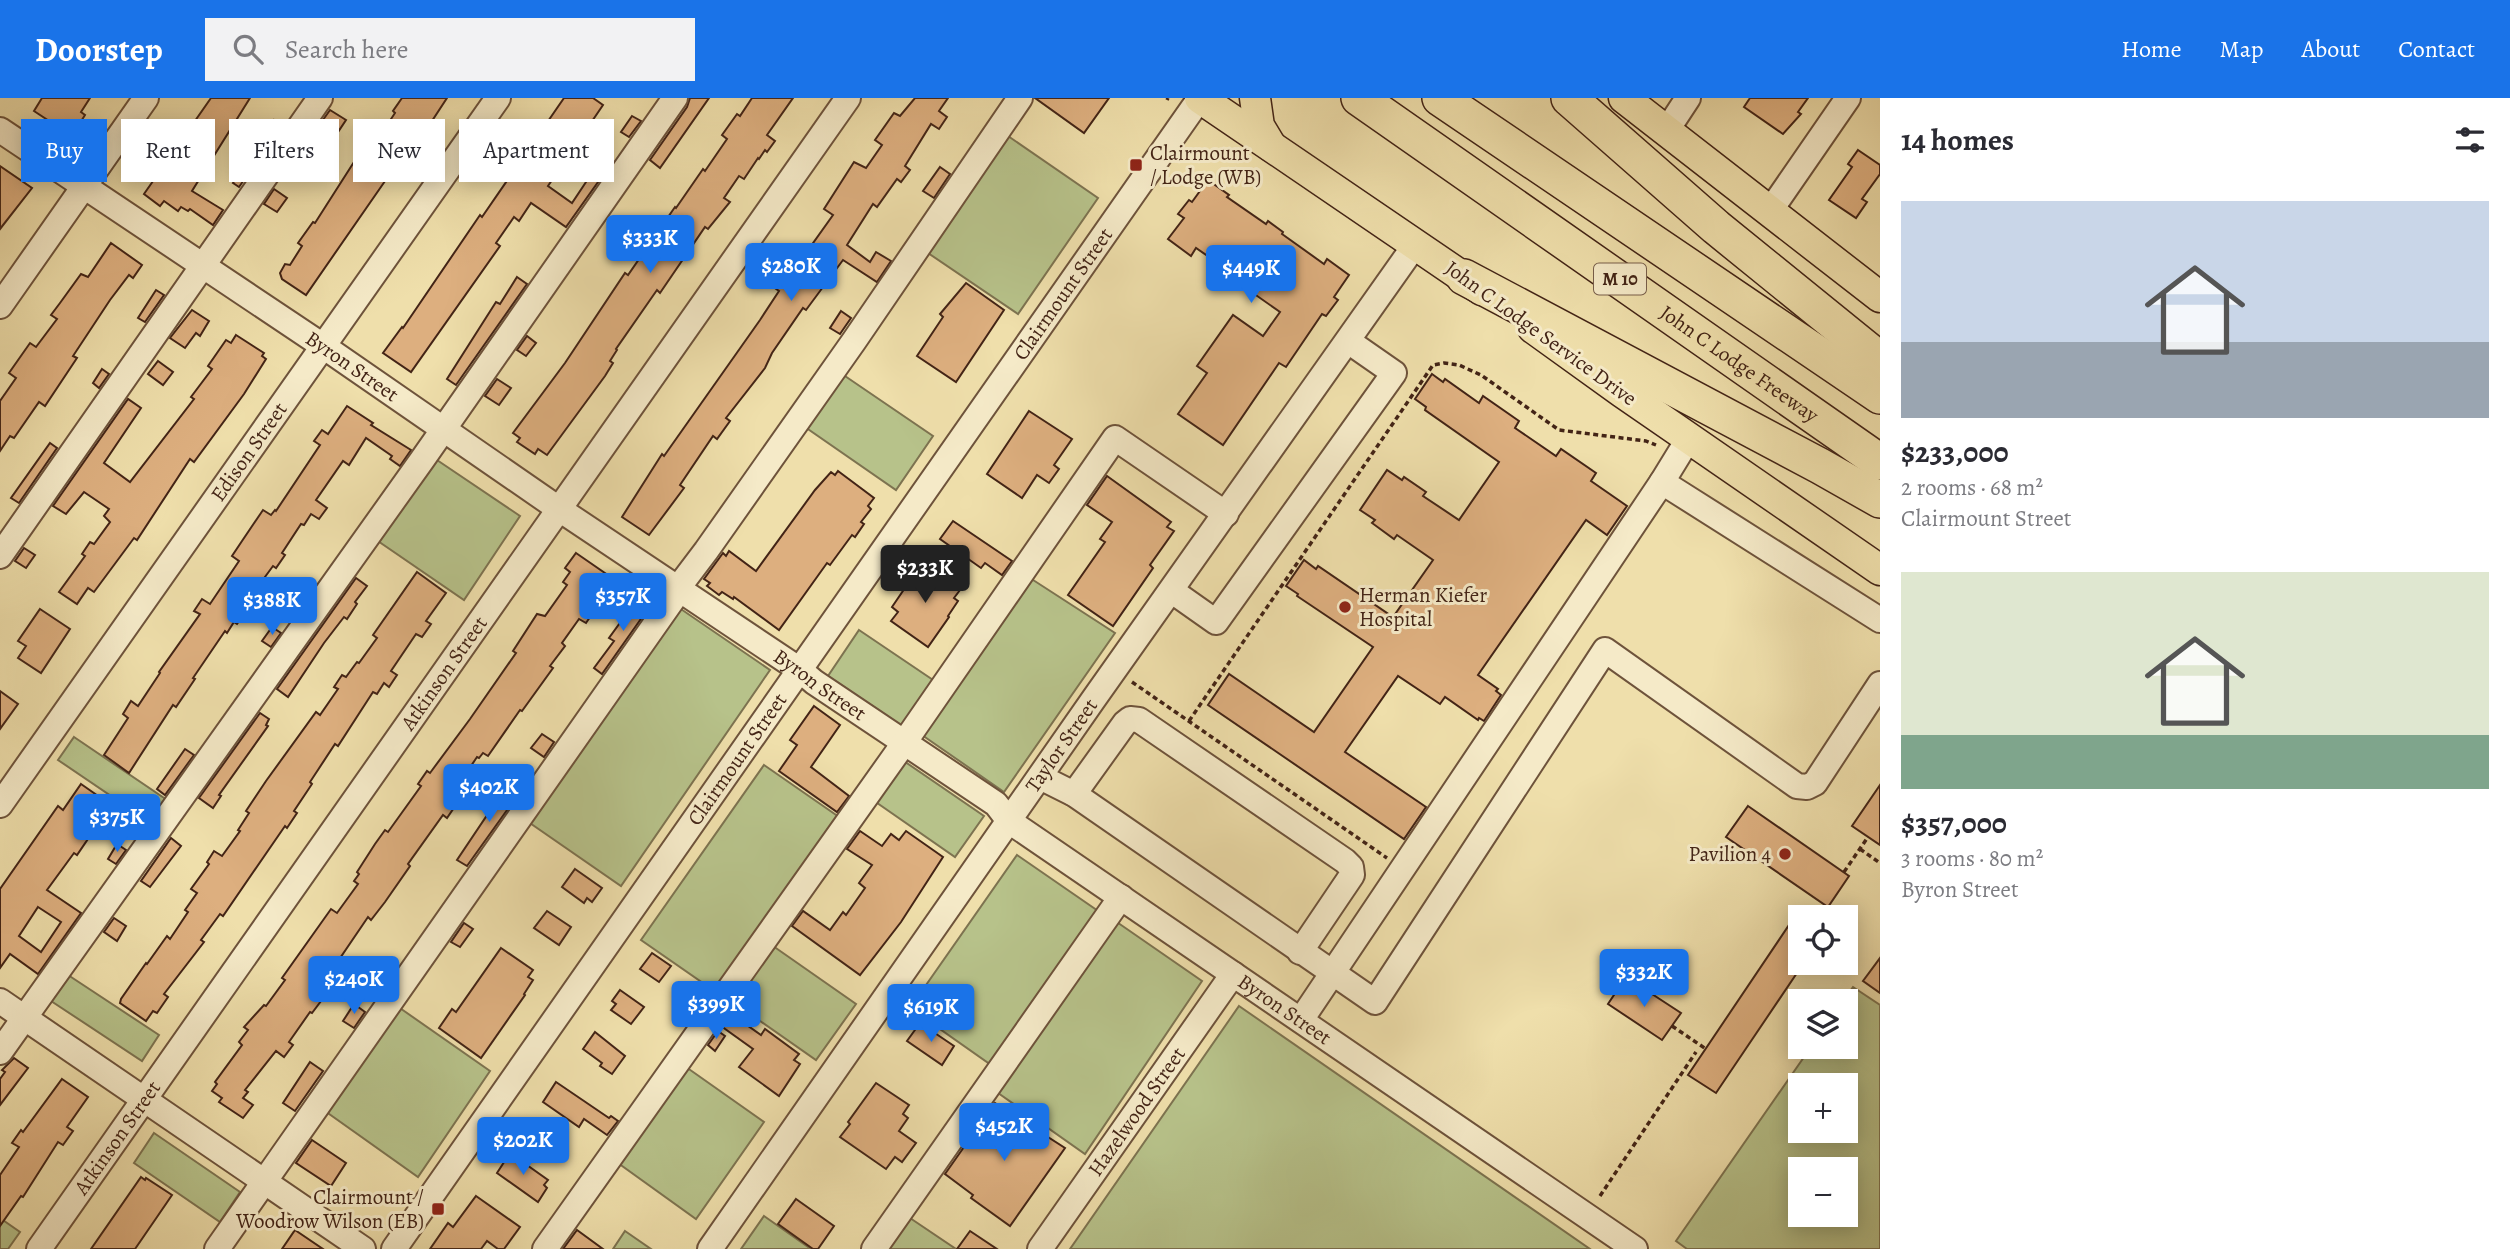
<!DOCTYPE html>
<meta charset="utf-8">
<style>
:root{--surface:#fff;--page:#f2f2f3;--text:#2b2b33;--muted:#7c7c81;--accent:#1a73e8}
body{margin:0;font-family:Alegreya,serif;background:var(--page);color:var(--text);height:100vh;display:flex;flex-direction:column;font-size:26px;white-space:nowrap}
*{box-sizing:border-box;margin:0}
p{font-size:23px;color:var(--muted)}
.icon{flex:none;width:38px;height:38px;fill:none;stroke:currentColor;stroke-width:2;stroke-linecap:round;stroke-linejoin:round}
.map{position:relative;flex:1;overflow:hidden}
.drawer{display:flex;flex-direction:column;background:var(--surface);width:630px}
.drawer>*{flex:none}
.hud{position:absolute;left:21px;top:21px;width:665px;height:63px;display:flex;gap:14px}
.controls{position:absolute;left:1788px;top:807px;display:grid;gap:14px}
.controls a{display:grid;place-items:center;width:70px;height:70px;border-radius:0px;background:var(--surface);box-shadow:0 4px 18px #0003;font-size:35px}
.price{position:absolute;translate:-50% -60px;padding:0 16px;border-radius:7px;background:var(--accent);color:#fff;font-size:23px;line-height:46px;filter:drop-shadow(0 2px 4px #0008)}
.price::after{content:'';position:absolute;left:50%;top:42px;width:21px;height:16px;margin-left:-10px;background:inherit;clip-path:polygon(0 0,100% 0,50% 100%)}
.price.selected{background:#222;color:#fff}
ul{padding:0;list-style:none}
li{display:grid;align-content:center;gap:14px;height:371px;padding:0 21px}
li span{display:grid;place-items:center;height:217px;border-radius:0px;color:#555}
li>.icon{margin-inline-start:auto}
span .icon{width:126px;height:126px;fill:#fffc;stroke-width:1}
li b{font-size:30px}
h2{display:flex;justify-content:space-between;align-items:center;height:84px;padding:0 21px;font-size:30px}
.tag{padding:0 24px;border-radius:0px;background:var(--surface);box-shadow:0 4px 18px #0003;font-size:24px;line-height:63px}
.tag.selected{background:var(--accent);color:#fff}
header{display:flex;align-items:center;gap:42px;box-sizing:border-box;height:98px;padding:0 35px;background:var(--accent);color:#fff}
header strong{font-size:33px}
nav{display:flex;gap:38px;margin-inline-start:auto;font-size:24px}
.search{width:490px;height:63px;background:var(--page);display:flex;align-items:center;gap:18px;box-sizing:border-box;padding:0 24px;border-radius:0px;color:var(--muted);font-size:26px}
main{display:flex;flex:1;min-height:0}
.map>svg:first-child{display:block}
.green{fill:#b7c28a;stroke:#7d7350;stroke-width:2;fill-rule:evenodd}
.building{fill:#ddaf7f;stroke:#432416;stroke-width:2;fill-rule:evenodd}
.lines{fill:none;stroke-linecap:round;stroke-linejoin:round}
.minor-casing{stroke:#6e533b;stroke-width:28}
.major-casing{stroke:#432416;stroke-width:33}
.highway-casing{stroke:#432416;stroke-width:38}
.path{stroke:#432416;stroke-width:3.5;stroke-dasharray:5 3.5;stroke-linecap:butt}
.minor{stroke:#f5eac8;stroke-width:24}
.major{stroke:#efdfab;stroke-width:30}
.highway{stroke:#efdfab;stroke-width:35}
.poi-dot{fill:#8f2418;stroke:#f5eac8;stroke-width:2.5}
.labels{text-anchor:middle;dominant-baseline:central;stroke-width:6;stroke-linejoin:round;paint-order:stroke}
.shield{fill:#f5eac8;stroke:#785f4b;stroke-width:2}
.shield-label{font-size:19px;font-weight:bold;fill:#432416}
.poi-label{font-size:21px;fill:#432416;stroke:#f5eac8;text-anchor:start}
.street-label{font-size:21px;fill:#432416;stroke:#f5eac8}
</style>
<header>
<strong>Doorstep</strong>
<div class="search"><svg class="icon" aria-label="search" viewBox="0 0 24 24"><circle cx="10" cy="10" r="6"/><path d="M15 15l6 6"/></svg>Search here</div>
<nav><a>Home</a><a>Map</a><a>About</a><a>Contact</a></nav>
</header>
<main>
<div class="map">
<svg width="1880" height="1151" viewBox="0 0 1880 1151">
<rect width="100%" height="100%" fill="#efdfab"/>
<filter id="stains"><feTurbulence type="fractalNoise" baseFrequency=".00286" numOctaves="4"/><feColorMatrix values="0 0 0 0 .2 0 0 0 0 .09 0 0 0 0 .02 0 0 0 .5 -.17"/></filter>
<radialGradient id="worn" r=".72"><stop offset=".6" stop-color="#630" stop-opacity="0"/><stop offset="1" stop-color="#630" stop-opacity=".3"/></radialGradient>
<g class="green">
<polygon points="1008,38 1098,100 1018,216 928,155"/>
<polygon points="842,276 933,338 896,392 805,329"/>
<polygon points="431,358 520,418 464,502 375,441"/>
<polygon points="1030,480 1115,535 1004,694 922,637"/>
<polygon points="675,507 770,572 621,788 527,723"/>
<polygon points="859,532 936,584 905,630 828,578"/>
<polygon points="74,639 167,702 151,725 58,662"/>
<polygon points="898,659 984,718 955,759 870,700"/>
<polygon points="764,667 839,719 716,894 641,842"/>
<polygon points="1017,757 1101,815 994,969 910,910"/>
<polygon points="1111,820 1202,883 1085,1056 991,990"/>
<polygon points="773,848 856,906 816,962 733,904"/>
<polygon points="65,875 159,937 142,963 48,901"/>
<path d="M1853,889L1880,907V1151H1687L1676,1143L1811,949L1846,948V903H1843ZM1801,987H1846V1032H1801ZM1801,1071H1846V1116H1801Z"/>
<polygon points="397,908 490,973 418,1079 325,1013"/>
<polygon points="1239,908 1590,1151 1070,1151"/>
<polygon points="686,969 764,1024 696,1121 618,1065"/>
<polygon points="154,1035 240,1094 220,1124 134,1065"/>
<polygon points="764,1118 811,1151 741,1151"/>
<polygon points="907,1118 956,1151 884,1151"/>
<polygon points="0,1120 20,1134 8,1151 0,1151"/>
<polygon points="625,1133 651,1151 613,1151"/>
</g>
<g class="building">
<polygon points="42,0 90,0 81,14 85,17 78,28 72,25 66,34 34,13"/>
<polygon points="211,0 250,0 192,93 223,112 213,127 190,111 188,113 181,109 178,113 164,103 160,108 144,96"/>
<polygon points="402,0 447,0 411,55 407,52 401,60 306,197 282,181 280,175 285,166 290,167 302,148 298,145 313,124 315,125 361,53 365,55 372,45 374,47 395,15 393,13"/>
<polygon points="564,0 593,0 603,7 548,88 572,105 594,72 603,77 566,129 531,105 519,123 514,119 496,145 500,148 411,274 383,255 402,229 403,230 480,117 482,119"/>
<polygon points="690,0 709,0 660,70 650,62 687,9"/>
<polygon points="752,0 793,0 767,37 775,43 767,54 765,52 759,61 758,60 744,81 739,78 724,100 730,104 708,131 705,129 660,195 657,192 616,251 617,252 610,263 613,265 605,278 547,357 538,351 535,356 517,344 520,340 513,335 565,265 625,175 628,177 675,109 676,110 703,71 705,73 727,41 722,37 737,16 740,18"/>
<polygon points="915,0 948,0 939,13 947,19 939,31 931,26 905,68 910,72 901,84 897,81 877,109 873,106 847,147 870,164 876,154 891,163 877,184 843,162 806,212 803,210 772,255 765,270 726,320 730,323 717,341 713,338 680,387 684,390 649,437 622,419 662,356 664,358 760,222 779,193 772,188 781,175 787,178 794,168 796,169 833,117 824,111 854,64 866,70 882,47 875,42 894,15 900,18"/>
<polygon points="1035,0 1109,0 1084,35"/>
<polygon points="1750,0 1808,0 1798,14 1801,16 1783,36 1744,9"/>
<polygon points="330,12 346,22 336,37 333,35 315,62 301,53"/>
<polygon points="632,18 641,23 629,39 621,34"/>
<polygon points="274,22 282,28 239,89 233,85"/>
<polygon points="1858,52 1880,67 1880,76 1862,101 1867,104 1856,120 1829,102 1852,69 1848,66"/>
<polygon points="0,68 32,90 0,131"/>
<polygon points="940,69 950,76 934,100 923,93"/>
<polygon points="1208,82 1229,97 1227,99 1266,126 1268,123 1283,134 1282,136 1324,166 1327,161 1349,177 1334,199 1338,202 1326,218 1322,216 1286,269 1279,265 1223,347 1178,316 1207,275 1197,268 1233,217 1263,238 1280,214 1223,174 1225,170 1196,150 1191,158 1168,141 1184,120 1178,116 1189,102 1192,104"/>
<polygon points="274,91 287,100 277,114 264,106"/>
<polygon points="111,145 142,167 133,180 129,177 110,202 73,258 77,260 45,308 39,304 14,340 10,338 0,353 0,303 16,280 9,275 30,245 36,249 57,221 51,217 60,205 81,176 88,179"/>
<polygon points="517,179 527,186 456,287 447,281 496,204 500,206"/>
<polygon points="966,185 1004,212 956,284 917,258 943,219 940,216"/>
<polygon points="156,192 164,197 145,224 138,220"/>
<polygon points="192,212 209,223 200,238 196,235 185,250 170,240"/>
<polygon points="841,213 851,220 840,236 830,230"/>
<polygon points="236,237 264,255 262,258 266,261 244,296 194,364 190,361 137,442 134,440 94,494 88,490 77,506 59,494 85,458 82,456 90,444 94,446 110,424 104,418 109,411 84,394 66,416 53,408 128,301 141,310 104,365 130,384 194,301 191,299 212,271 208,268 226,242 231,245"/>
<polygon points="527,238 536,245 526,258 517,252"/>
<polygon points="158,263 173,274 163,287 148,276"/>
<polygon points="102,271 109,276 99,290 93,285"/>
<polygon points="1432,276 1443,284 1445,281 1479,305 1483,298 1519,323 1515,330 1556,358 1561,351 1596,375 1591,383 1627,408 1607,437 1586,422 1478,577 1498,591 1496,593 1501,597 1484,623 1479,620 1478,622 1445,599 1440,606 1398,578 1345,654 1426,709 1404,741 1208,607 1229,576 1314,634 1373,549 1297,498 1298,496 1286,488 1304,462 1316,471 1318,468 1393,519 1433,462 1397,437 1394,441 1372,425 1375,422 1360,412 1387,372 1402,382 1404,379 1426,394 1423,398 1459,422 1499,364 1425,312 1426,309 1415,301"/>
<polygon points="497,281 511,290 499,307 485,298"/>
<polygon points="347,308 373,325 371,327 411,352 400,368 390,361 392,358 366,340 349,367 343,363 316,402 327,410 319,421 311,416 304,427 301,426 282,455 285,457 276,470 273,468 254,494 258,497 237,526 234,524 227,535 225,533 193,580 195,581 176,609 173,607 129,675 104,657 128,620 123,616 131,603 138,608 160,575 159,574 200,516 194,513 202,501 210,506 239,463 232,458 242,443 263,412 271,417 275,412 276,413 320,347 314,343 322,332 328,336"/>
<polygon points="1029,313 1072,341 1054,367 1059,371 1049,385 1037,377 1022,400 987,376"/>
<polygon points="50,345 57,350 19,405 11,400"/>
<polygon points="838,373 874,400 868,408 871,411 861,424 864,426 855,439 852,437 830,467 827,465 779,532 734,499 733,501 722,494 719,497 707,488 710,485 704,481 723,455 726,458 729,453 756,473 815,392 831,374 835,377"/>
<polygon points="1107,378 1171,424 1167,429 1174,433 1150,467 1153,470 1113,528 1068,497 1105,444 1100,441 1112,424 1087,407"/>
<polygon points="953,423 1012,463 1002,477 985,465 981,470 940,441"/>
<polygon points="24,450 35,457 26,470 15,463"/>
<polygon points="576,455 615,482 586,525 579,521 562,545 565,548 550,568 553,570 522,613 520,612 488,658 483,655 479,660 477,659 465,677 467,681 457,694 462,698 447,720 443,717 408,766 410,768 385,804 371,822 368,819 330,875 331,876 315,899 321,903 312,915 310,914 289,944 293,947 284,959 276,953 245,992 248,994 243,1000 253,1007 243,1020 219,1004 222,1000 212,993 217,986 215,984 242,947 239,944 248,932 244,929 264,907 266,908 285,882 282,880 331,811 337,815 358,786 354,783 359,776 357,774 375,746 385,732 388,734 421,688 418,686 427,673 430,675 470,621 516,555 513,553 537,516 545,518 567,487 563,484 570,474 565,470"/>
<polygon points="922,465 960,492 954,500 958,503 948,518 949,519 928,549 891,523 898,514 892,509"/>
<polygon points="417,474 446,495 426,523 431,526 422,539 416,536 391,573 397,577 389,589 384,585 377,596 373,594 338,648 335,646 310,684 312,686 294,713 297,715 287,730 285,728 223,818 220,816 201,842 204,844 164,896 168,899 157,915 153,913 146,923 120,905 121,901 146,865 147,866 167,838 170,841 188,814 185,812 197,795 191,791 209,766 207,764 214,753 222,758 240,733 238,732 249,715 246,713 266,683 316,614 320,617 338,591 334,589 342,577 346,579 357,564 359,565 377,540 373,537"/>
<polygon points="356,480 367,488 355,504 357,506 347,521 344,519 324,545 288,599 277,591"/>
<polygon points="303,485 312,491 302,505 293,499"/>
<polygon points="638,500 650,508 602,576 594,570 614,543 609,540"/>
<polygon points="40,511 70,531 41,575 18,560 26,548 18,543"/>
<polygon points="272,529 281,535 271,549 262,543"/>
<polygon points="0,593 18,606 0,631"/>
<polygon points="814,608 840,627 811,669 849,698 837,714 779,673 797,647 790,642"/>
<polygon points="260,615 269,621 266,627 268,628 219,697 221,698 213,710 199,700"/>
<polygon points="542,636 554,644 544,659 531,650"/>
<polygon points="185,651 194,657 165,697 157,691"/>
<path d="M81,686L111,707L77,757L74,755L47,792L81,815L38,876L10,856L0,870V791L58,708L63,712ZM38,809L61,824L41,854L19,838Z"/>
<polygon points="508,686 520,694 467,768 457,762"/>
<polygon points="1880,687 1880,747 1852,728"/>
<polygon points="1748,708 1849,778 1828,809 1726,739"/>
<polygon points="860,733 882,748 891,736 899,742 906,733 943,759 901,824 860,877 792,828 803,813 830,832 843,814 846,817 865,790 859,785 872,767 847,751"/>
<polygon points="171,740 181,748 150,789 141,783"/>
<polygon points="117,746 126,752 116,766 108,761"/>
<polygon points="575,771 602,790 592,804 587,800 584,805 562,789"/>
<polygon points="547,813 571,829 559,847 534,830"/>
<polygon points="114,820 126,828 117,843 104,834"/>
<polygon points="464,825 473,831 460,849 451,844"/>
<polygon points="1789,827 1801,835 1801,869 1716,995 1688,977"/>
<polygon points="501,850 533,872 528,879 533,882 524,896 525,897 481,960 439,930 452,911 456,914"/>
<polygon points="652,855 671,868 659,884 640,871"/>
<polygon points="1880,860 1880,895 1863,883"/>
<polygon points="1626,879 1681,915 1662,942 1608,906"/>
<polygon points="620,892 644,909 631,926 611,912 616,906 612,903"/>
<polygon points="354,906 365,914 354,930 343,923"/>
<polygon points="730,915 761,937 765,931 799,956 794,962 800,966 779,998 739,969 753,951 721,928"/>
<polygon points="920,925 954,948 942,967 907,943"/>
<polygon points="718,933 725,938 715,953 708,947"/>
<polygon points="595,934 625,958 612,976 600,968 602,965 583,951"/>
<polygon points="14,960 28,970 0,1007 0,981 5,974 2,972"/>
<polygon points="310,964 323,973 295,1013 283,1005"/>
<polygon points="62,981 88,999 67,1029 73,1033 63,1047 58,1044 23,1099 21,1098 0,1128 0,1077 19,1049 12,1045 21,1032 23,1034"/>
<polygon points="556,984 609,1020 611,1018 618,1023 607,1037 584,1021 579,1029 543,1004"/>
<polygon points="876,985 909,1007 903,1016 908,1020 899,1033 916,1045 902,1064 895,1059 886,1071 840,1039 850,1026 848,1024"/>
<polygon points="995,1005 1065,1050 1010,1128 971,1100 973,1097 945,1076"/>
<polygon points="312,1042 346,1065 331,1088 296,1065"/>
<polygon points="510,1055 548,1082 544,1087 547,1090 538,1104 497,1075"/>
<polygon points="141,1079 145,1082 146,1080 172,1097 157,1119 135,1151 91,1151"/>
<polygon points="476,1098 520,1129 504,1151 498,1151 487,1143 481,1151 430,1151 448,1125 453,1129"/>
<polygon points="796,1101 834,1128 818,1151 813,1151 778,1126"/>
<polygon points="295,1132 323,1151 282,1151"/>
<polygon points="577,1132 603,1151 563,1151"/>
<polygon points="970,1133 997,1151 957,1151"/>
</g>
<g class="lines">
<g class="minor-casing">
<g id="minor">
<path id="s1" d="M0,32L323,248L559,411L800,572L814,584L996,706L1009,723L1635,1151"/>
<polyline points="1667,32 1688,0"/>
<polyline points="1770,113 1848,0"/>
<polyline points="0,208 146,0"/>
<polyline points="1689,340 1662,384 1880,522"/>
<polyline points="0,458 320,0"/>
<polyline points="1172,493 1216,524 1394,275 1348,243"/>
<polyline points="1040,679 1074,696 1375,904 1605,552 1797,688 1807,689 1815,685 1880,586"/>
<polyline points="1074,696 1125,625 1130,621 1139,622 1345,763 1351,769 1352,777 1300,854"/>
<path id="s2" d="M0,707L498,0"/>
<polyline points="0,903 363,1151"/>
<polyline points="1301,922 1662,384"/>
<polyline points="0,954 422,362 675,0"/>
<path id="s3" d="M39,1151L848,0"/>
<polyline points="217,1151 673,501 678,490 706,453 854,243 1020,0"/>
<path id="s4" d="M394,1151L1200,0"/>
<polyline points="545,1151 897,655 1115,340 1226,416"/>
<path id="s5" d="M710,1151L1093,602L1415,147"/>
<polyline points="874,1151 1121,799"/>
<path id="s6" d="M1040,1151L1233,876"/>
</g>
</g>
<g class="major-casing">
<g id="major">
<polyline points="1200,0 1482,192"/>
<polyline points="1255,0 1259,28 1271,48"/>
<polyline points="1624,0 1880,199"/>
<polyline points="1533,230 1622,294 1880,472"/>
</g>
</g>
<g class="highway-casing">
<g id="highway">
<path id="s7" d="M1359,0L1880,364"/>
<polyline points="1440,0 1880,298"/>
<polyline points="1569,0 1716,129 1880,262"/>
<polyline points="1464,179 1820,368 1880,402"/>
</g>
</g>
<g class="path">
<polyline points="1167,2 1168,0"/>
<polyline points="1132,584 1387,760"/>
<polyline points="1189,623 1433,267 1444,265 1459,267 1481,277 1559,332 1646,343 1656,347"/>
<polyline points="1860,751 1880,765"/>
<polyline points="1844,774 1868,739"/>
<polyline points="1814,819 1823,806"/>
<polyline points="1672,928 1706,951"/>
<polyline points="1600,1098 1696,954"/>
</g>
<use href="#minor" class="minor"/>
<use href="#major" class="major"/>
<use href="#highway" class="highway"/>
</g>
<g class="poi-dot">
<rect x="1129" y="60" width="14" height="14" rx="3.5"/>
<circle cx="1345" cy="509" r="7"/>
<circle cx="1785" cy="756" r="7"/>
<rect x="431" y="1104" width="14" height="14" rx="3.5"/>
</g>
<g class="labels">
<rect class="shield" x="1594" y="165.5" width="52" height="31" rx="5"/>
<g class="shield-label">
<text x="1620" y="181">M 10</text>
</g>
<g class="poi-label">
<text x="1150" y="55">Clairmount<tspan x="1150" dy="24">/ Lodge (WB)</tspan></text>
<text x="1359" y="497">Herman Kiefer<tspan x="1359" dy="24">Hospital</tspan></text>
<text x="1771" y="756" text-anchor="end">Pavilion 4</text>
<text x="424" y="1099" text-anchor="end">Clairmount /<tspan x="424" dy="24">Woodrow Wilson (EB)</tspan></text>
</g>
<g class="street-label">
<text stroke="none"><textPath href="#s4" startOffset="1166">Clairmount Street</textPath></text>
<text transform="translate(1541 235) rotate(36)">John C Lodge Service Drive</text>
<text stroke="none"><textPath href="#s7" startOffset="464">John C Lodge Freeway</textPath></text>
<text stroke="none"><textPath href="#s1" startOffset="424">Byron Street</textPath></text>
<text stroke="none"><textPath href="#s2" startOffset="432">Edison Street</textPath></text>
<text stroke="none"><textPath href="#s3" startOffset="704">Atkinson Street</textPath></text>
<text stroke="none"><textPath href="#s1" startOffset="990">Byron Street</textPath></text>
<text stroke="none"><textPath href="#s5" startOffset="614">Taylor Street</textPath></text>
<text stroke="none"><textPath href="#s4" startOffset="598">Clairmount Street</textPath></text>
<text stroke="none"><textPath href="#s1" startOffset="1558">Byron Street</textPath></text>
<text stroke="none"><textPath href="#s6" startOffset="168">Hazelwood Street</textPath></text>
<text stroke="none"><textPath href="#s3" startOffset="136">Atkinson Street</textPath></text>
</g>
</g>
<rect width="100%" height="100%" filter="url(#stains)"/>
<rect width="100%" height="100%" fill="url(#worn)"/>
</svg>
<div class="controls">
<a><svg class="icon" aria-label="locate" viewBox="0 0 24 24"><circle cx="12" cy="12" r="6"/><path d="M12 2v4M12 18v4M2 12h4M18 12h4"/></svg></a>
<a><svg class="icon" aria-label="layers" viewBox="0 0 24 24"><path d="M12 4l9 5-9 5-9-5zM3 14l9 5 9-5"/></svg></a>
<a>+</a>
<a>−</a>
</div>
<b class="price" style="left:650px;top:177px">$333K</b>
<b class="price" style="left:791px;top:205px">$280K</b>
<b class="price" style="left:1251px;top:207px">$449K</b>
<b class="price selected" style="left:925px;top:507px">$233K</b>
<b class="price" style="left:623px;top:535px">$357K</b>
<b class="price" style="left:272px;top:539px">$388K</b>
<b class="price" style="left:489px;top:726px">$402K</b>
<b class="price" style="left:117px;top:756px">$375K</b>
<b class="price" style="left:1644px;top:911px">$332K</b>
<b class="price" style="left:354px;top:918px">$240K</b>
<b class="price" style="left:716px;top:943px">$399K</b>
<b class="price" style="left:931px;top:946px">$619K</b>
<b class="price" style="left:1004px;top:1065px">$452K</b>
<b class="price" style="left:523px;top:1079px">$202K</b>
<div class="hud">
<a class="tag selected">Buy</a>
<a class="tag">Rent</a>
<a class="tag">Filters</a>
<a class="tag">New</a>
<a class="tag">Apartment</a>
</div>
</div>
<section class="drawer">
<h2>14 homes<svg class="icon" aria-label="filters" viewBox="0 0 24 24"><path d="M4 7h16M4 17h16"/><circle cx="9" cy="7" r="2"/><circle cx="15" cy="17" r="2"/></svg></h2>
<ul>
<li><span style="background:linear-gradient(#c9d6e8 65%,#9aa5b1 0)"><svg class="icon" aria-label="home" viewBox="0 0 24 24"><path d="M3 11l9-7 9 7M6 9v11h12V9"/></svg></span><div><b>$233,000</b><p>2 rooms · 68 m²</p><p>Clairmount Street</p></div></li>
<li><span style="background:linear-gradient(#dfe7d0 75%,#7fa58c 0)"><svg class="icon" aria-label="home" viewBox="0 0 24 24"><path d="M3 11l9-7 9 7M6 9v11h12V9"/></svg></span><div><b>$357,000</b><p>3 rooms · 80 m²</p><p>Byron Street</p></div></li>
</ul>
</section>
</main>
